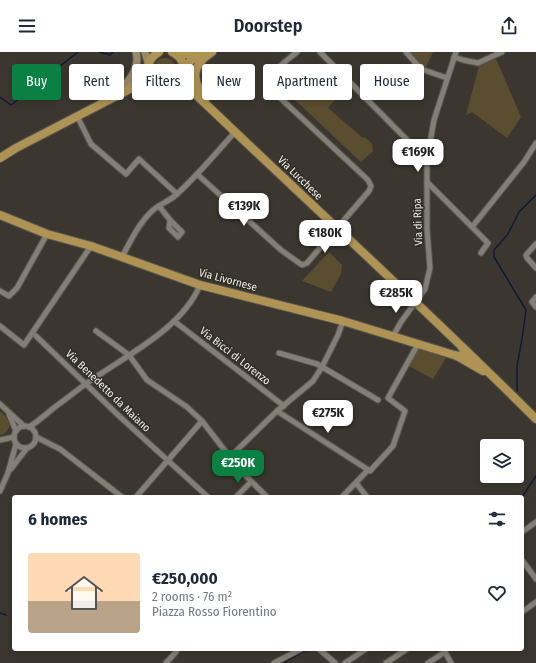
<!DOCTYPE html>
<meta charset="utf-8">
<style>
:root{--surface:#fff;--page:#f2f2f3;--text:#1f2937;--muted:#747a83;--accent:#0b8043}
body{margin:0;font-family:"Fira Sans Condensed",sans-serif;background:var(--page);color:var(--text);height:100vh;display:flex;flex-direction:column;font-size:15px;white-space:nowrap}
*{box-sizing:border-box;margin:0}
p{font-size:13px;color:var(--muted)}
.icon{flex:none;width:22px;height:22px;fill:none;stroke:currentColor;stroke-width:2;stroke-linecap:round;stroke-linejoin:round}
.map{position:relative;flex:1;overflow:hidden}
.details{position:absolute;left:12px;top:443px;width:512px;height:156px;display:flex;flex-direction:column;background:var(--surface);border-radius:4px;box-shadow:0 2px 6px #0003}
.details>*{flex:none}
.guide{position:absolute;left:12px;top:12px;width:512px;height:36px;display:flex;gap:8px}
.fabs{position:absolute;left:480px;top:387px;display:grid;gap:8px}
.fabs a{display:grid;place-items:center;width:44px;height:44px;border-radius:4px;background:var(--surface);box-shadow:0 2px 6px #0003;font-size:20px}
.price{position:absolute;translate:-50% -34px;padding:0 9px;border-radius:8px;background:#fff;color:#222;font-size:13px;line-height:26px;filter:drop-shadow(0 1px 2px #0008)}
.price::after{content:'';position:absolute;left:50%;top:24px;width:12px;height:9px;margin-left:-6px;background:inherit;clip-path:polygon(0 0,100% 0,50% 100%)}
.price.active{background:var(--accent);color:#fff}
ul{padding:0;list-style:none}
li{display:flex;align-items:center;gap:12px;height:100px;padding:0 16px}
li span{display:grid;place-items:center;flex:none;width:112px;height:80px;border-radius:4px;color:#555}
li>.icon{margin-inline-start:auto}
span .icon{width:48px;height:48px;fill:#fffc;stroke-width:1}
li b{font-size:17px}
h2{display:flex;justify-content:space-between;align-items:center;height:48px;padding:0 16px;font-size:17px}
.pill{padding:0 14px;border-radius:4px;background:var(--surface);box-shadow:0 2px 6px #0003;font-size:14px;line-height:36px}
.pill.active{background:var(--accent);color:#fff}
header{display:flex;justify-content:space-between;align-items:center;height:52px;padding:0 16px;background:var(--surface);font-size:18px;font-weight:600}
.map>svg:first-child{display:block}
.green{fill:#5a4d30}
.lines{fill:none;stroke-linecap:round;stroke-linejoin:round}
.stream{stroke:#0f1a36;stroke-width:1.5}
.street-casing{stroke:#57554e;stroke-width:7}
.secondary-casing{stroke:#57554e;stroke-width:9}
.primary-casing{stroke:#57554e;stroke-width:10}
.street{stroke:#837f77;stroke-width:5}
.secondary{stroke:#998965;stroke-width:7}
.primary{stroke:#ae9354;stroke-width:8}
.labels{text-anchor:middle;dominant-baseline:central;stroke-width:3;stroke-linejoin:round;paint-order:stroke}
.street-label{font-size:11px;fill:#efede9;stroke:#302d26}
</style>
<header><svg class="icon" aria-label="menu" viewBox="0 0 24 24"><path d="M4 6h16M4 12h16M4 18h16"/></svg>Doorstep<svg class="icon" aria-label="share" viewBox="0 0 24 24"><path d="M12 15V3M7 8l5-5 5 5M5 13v7h14v-7"/></svg></header>
<div class="map">
<svg width="536" height="611" viewBox="0 0 536 611">
<rect width="100%" height="100%" fill="#3b3730"/>
<g class="green">
<polygon points="408,0 433,0 426,15 421,14"/>
<circle cx="165" cy="17" r="11"/>
<polygon points="496,7 521,65 507,86 472,60 466,63 479,14"/>
<polygon points="336,28 344,37 328,56 363,86 365,85 372,92 373,99 361,110 294,47 308,31 323,44"/>
<polygon points="329,200 342,213 341,222 331,240 302,229"/>
<polygon points="418,296 446,306 433,327 409,314"/>
<path d="M0,359L6,365L10,373C7,379 6,382 0,383Z"/>
</g>
<g class="lines">
<g class="stream">
<polyline points="99,0 110,3 113,0"/>
<polyline points="0,45 11,53 78,0"/>
<polyline points="517,339 517,314 522,287 526,258 494,205 494,198 508,182 519,160 536,143"/>
<polyline points="522,445 536,424"/>
<polyline points="0,561 6,563"/>
<polyline points="284,611 307,597"/>
</g>
<g class="street-casing">
<g id="street">
<polyline points="320,0 427,108"/>
<polyline points="406,0 421,17 447,26"/>
<polyline points="454,5 463,8 478,11 502,0"/>
<polyline points="77,64 91,92 126,122 139,107 177,142"/>
<path d="M197,122L281,198L302,213L307,211L369,139L371,134L368,128L277,43C263,22 283,12 297,0"/>
<polyline points="427,130 488,191 481,201"/>
<polyline points="159,154 170,168 182,180 178,185 169,176 170,168"/>
<polyline points="472,175 524,110 536,91"/>
<polyline points="536,192 526,203 527,206 536,216"/>
<path d="M122,205C130,190 138,173 150,161C157,153 168,150 176,143C197,124 216,101 235,80"/>
<polyline points="0,239 9,244 17,236 47,182"/>
<polyline points="536,245 532,250 536,255"/>
<polyline points="174,269 284,354"/>
<polyline points="0,274 24,293 91,194"/>
<polyline points="96,279 129,303 147,328 187,355 202,369 240,418 267,445"/>
<polyline points="36,284 119,364 208,445"/>
<polyline points="393,284 401,270 425,237 430,216 427,177 427,108 434,68 456,0"/>
<polyline points="279,301 317,312 378,348"/>
<polyline points="0,352 24,374"/>
<polyline points="277,359 370,419 393,394 405,359 388,346 418,292"/>
<polyline points="9,362 16,379"/>
<circle cx="25" cy="385" r="11"/>
<path d="M29,375C39,369 46,362 55,355C66,347 76,339 87,331C125,304 182,277 200,233"/>
<polyline points="36,385 60,397 122,445"/>
<polyline points="0,388 14,385"/>
<polyline points="230,405 277,359 313,329 322,315 338,283 343,269"/>
<polyline points="11,417 27,396"/>
<polyline points="356,431 367,445"/>
<polyline points="0,439 8,421 16,392"/>
<polyline points="136,445 202,369"/>
<polyline points="236,445 251,430"/>
<polyline points="342,445 368,418"/>
<polyline points="522,480 536,470"/>
<polyline points="522,508 536,527"/>
<polyline points="522,560 536,550"/>
<polyline points="319,597 335,611"/>
<polyline points="166,611 176,600 177,597"/>
<polyline points="274,611 301,597"/>
<polyline points="345,611 366,597"/>
<polyline points="386,611 407,597"/>
<polyline points="428,611 445,600 451,611"/>
</g>
</g>
<g class="secondary-casing">
<g id="secondary">
<polyline points="145,0 148,11"/>
<path d="M113,45C125,32 141,20 136,0"/>
</g>
</g>
<g class="primary-casing">
<g id="primary">
<path d="M159,0C152,4 148,9 148,17C147,22 150,28 154,31C175,48 198,13 172,0"/>
<polyline points="177,3 190,2 199,0"/>
<polyline points="184,17 189,10 203,0"/>
<path d="M183,22L186,33C302,145 422,253 536,367"/>
<polyline points="131,37 151,33 159,34"/>
<path d="M206,46C190,28 192,13 212,0"/>
<polyline points="0,106 16,96 128,38 141,27 147,16"/>
<polyline points="0,163 47,182 91,194 200,233 343,269 454,303 463,305 465,302 462,295"/>
<polyline points="457,304 483,319"/>
</g>
</g>
<use href="#street" class="street"/>
<use href="#secondary" class="secondary"/>
<use href="#primary" class="primary"/>
</g>
<g class="labels">
<g class="street-label">
<text transform="translate(300 126) rotate(44)">Via Lucchese</text>
<text transform="translate(418 170) rotate(-92)">Via di Ripa</text>
<text transform="translate(228 228) rotate(15)">Via Livornese</text>
<text transform="translate(235 304) rotate(38)">Via Bicci di Lorenzo</text>
<text transform="translate(108 339) rotate(44)">Via Benedetto da Maiano</text>
</g>
</g>
</svg>
<div class="fabs">
<a><svg class="icon" aria-label="layers" viewBox="0 0 24 24"><path d="M12 4l9 5-9 5-9-5zM3 14l9 5 9-5"/></svg></a>
</div>
<b class="price" style="left:418px;top:121px">€169K</b>
<b class="price" style="left:244px;top:175px">€139K</b>
<b class="price" style="left:325px;top:202px">€180K</b>
<b class="price" style="left:396px;top:262px">€285K</b>
<b class="price" style="left:328px;top:382px">€275K</b>
<b class="price active" style="left:238px;top:432px">€250K</b>
<div class="guide">
<a class="pill active">Buy</a>
<a class="pill">Rent</a>
<a class="pill">Filters</a>
<a class="pill">New</a>
<a class="pill">Apartment</a>
<a class="pill">House</a>
</div>
<section class="details">
<h2>6 homes<svg class="icon" aria-label="filters" viewBox="0 0 24 24"><path d="M4 7h16M4 17h16"/><circle cx="9" cy="7" r="2"/><circle cx="15" cy="17" r="2"/></svg></h2>
<ul>
<li><span style="background:linear-gradient(#ffd9b3 60%,#b9a48a 0)"><svg class="icon" aria-label="home" viewBox="0 0 24 24"><path d="M3 11l9-7 9 7M6 9v11h12V9"/></svg></span><div><b>€250,000</b><p>2 rooms · 76 m²</p><p>Piazza Rosso Fiorentino</p></div><svg class="icon" aria-label="heart" viewBox="0 0 24 24"><path d="M12 20l-8-8c-3-5 5-10 8-4 3-6 11-1 8 4z"/></svg></li>
</ul>
</section>
</div>
